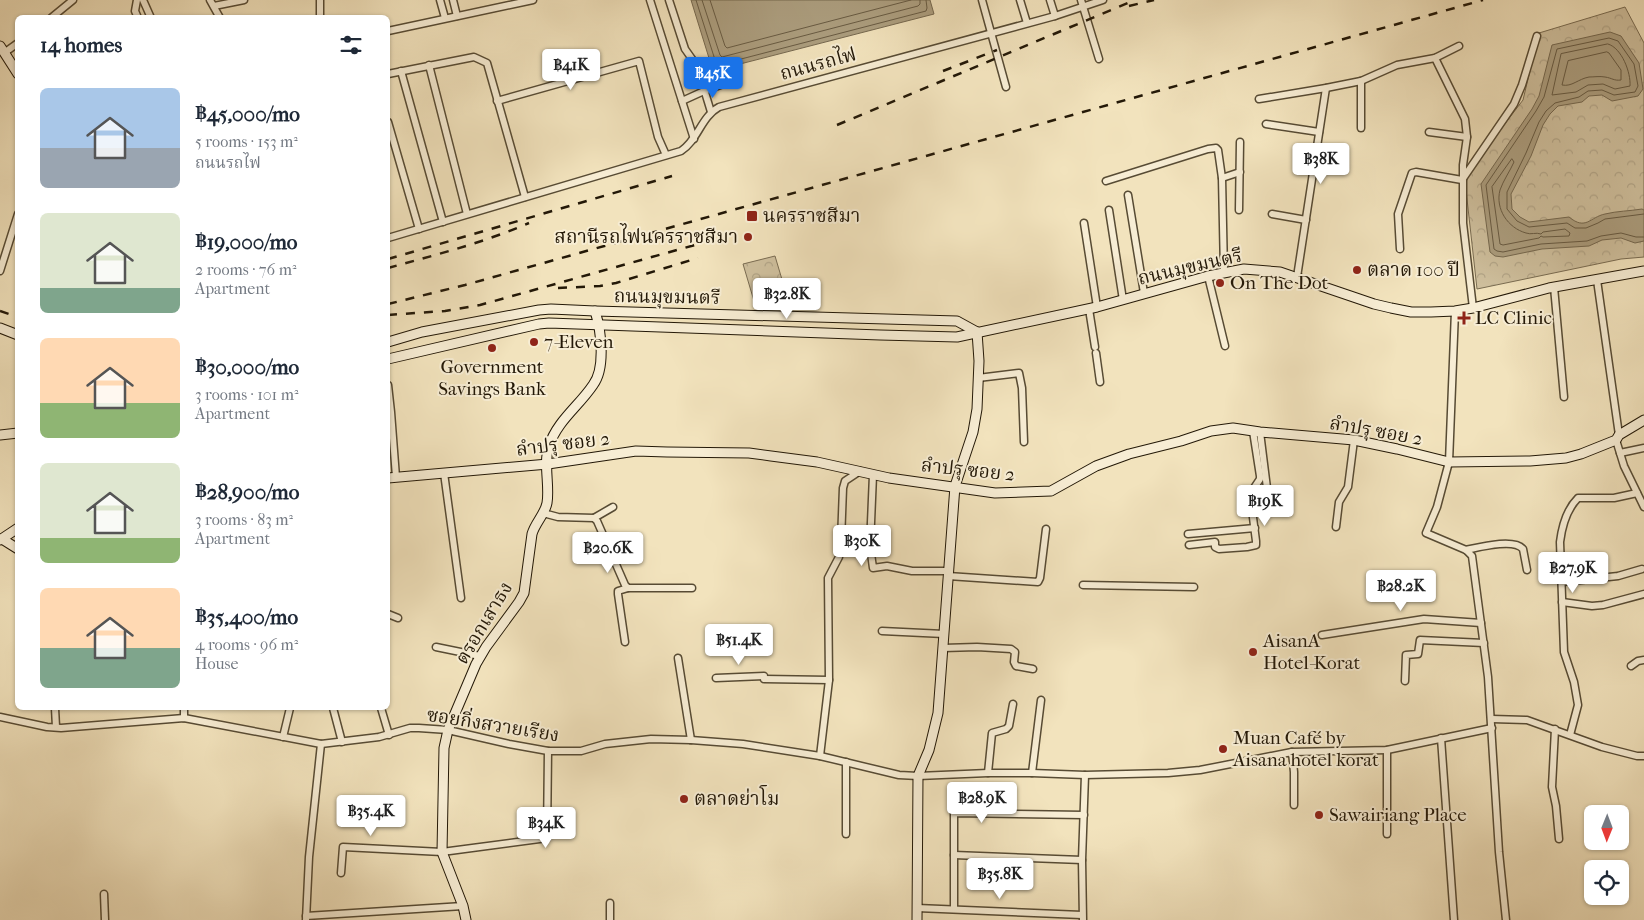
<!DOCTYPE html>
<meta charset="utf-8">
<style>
:root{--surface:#fff;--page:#f2f2f3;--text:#1f2937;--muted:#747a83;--accent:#1a73e8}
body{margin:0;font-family:"IM FELL French Canon","Noto Serif Thai",serif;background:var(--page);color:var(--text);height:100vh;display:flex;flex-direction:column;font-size:19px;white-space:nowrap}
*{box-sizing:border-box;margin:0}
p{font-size:16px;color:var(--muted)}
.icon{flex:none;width:28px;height:28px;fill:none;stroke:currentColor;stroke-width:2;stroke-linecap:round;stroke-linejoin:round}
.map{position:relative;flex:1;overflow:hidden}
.side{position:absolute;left:15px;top:15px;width:375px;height:695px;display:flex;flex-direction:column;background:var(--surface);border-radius:8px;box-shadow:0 1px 4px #0004}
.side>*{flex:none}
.needle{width:32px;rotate:181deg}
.controls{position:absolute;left:1584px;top:805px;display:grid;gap:10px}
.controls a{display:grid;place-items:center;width:45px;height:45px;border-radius:8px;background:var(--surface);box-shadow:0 1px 4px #0004;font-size:25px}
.price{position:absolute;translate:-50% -42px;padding:0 11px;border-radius:5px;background:#fff;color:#222;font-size:16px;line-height:32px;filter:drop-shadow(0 1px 2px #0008)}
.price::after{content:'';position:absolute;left:50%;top:30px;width:15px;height:11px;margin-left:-8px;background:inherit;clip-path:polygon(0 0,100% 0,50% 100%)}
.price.current{background:var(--accent);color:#fff}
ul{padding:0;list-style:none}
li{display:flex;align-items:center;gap:15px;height:125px;padding:0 25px}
li span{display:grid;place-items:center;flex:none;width:140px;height:100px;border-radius:8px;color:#555}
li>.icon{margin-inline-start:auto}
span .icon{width:60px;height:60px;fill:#fffc;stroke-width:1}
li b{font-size:21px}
h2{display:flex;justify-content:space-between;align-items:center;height:60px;padding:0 25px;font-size:21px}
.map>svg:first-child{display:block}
.park{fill:url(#park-crowns);stroke:#796c52}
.water{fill:#ac9e7f;stroke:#75684f}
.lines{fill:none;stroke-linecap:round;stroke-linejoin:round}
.shore{stroke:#685b43;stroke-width:1}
.street-casing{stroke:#574b34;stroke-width:9}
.secondary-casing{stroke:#231807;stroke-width:11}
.street{stroke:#f7edd4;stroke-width:6}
.secondary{stroke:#f7edd4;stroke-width:9}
.rail{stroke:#231807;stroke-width:2.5;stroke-dasharray:9 9;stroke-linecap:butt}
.poi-dot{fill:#8f2418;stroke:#f7edd4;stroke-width:2}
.labels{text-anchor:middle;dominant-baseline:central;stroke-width:4;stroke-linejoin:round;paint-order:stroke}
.street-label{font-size:19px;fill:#231807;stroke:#f7edd4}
.poi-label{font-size:19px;fill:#231807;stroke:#f7edd4;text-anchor:start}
</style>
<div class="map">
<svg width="1644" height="920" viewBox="0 0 1644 920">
<defs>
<pattern id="park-crowns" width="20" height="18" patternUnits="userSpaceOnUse" patternTransform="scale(1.25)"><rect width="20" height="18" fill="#cfc09e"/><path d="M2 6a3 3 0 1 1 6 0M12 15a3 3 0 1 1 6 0" fill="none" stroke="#b1a487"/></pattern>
</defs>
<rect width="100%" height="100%" fill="#f2e3bd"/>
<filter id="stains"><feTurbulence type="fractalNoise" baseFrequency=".004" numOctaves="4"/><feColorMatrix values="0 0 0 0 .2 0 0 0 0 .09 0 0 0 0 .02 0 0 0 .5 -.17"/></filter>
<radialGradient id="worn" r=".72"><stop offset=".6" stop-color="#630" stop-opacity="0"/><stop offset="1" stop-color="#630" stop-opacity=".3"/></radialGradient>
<g class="park">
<polygon points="1625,7 1644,43 1644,257 1621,259 1477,289 1465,181 1494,138 1523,100 1539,33"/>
<polygon points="775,256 789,303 754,301 743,264"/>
</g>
<g class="water">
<polygon points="691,0 930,0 934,14 713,71"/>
<path d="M1610,32L1621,36L1639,63L1643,89L1638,96L1612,101L1602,95L1589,96L1582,102L1558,106L1550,114L1543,125L1531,156L1511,194L1512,209L1520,217L1529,222L1569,217C1586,231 1590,217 1605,214C1617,211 1630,211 1642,209L1644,210V241L1635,243L1621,238L1602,240L1589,246L1542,249L1503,257L1495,256L1490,252L1481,184L1532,109L1539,96L1552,45Z"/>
</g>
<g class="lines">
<g class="shore">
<polyline points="696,0 716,63 718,65 926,11 927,8 926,0"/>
<polyline points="702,0 720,55 722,57 918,6 920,4 920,0"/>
<polyline points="710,0 725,46 727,48 911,0"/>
<path d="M1608,44C1622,48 1631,73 1630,86L1615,89L1603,84L1588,85L1576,92L1552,95L1561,54Z"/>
<path d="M1607,52L1609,53L1621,70V80C1614,81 1612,78 1605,77C1600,76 1594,77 1589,77C1578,79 1572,87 1562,85L1568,61Z"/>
<path d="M1512,159L1514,162C1510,171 1503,181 1500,190C1495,209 1508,228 1526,233C1531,235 1536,232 1541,234L1543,232L1565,229L1570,233L1569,236L1543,237L1541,236L1539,238L1503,245L1500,244L1492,187Z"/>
<polyline points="1644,214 1605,219 1598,223 1586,228 1575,228 1567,223 1529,227 1517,221 1507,209 1507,192 1526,153 1539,122 1546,111 1555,103 1579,97 1588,91 1602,90 1614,95 1635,92 1638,86 1634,64 1618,41 1609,38 1557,49 1544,97 1536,111 1486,185 1494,249 1497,251 1503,252 1541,244 1587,241 1601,236 1621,233 1636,237 1644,237"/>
</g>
<g class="street-casing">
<g id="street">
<polyline points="137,0 135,11 138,18"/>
<polyline points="143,0 151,18"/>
<polyline points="210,0 220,18"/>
<polyline points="440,0 445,18"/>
<polyline points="453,0 457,16"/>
<polyline points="650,0 694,139"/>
<polyline points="669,0 685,49 697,66 711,112"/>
<polyline points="982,0 1006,87"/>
<polyline points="1020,0 1027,23"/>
<polyline points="1050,0 1055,16"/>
<polyline points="1081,0 1099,59"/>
<polyline points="214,6 244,0"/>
<polyline points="51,18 73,0"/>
<polyline points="320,18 320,0"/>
<polyline points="388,31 533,0"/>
<polyline points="4,53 18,43"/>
<polyline points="1435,58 1465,119 1467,137 1463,165 1463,223 1473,308"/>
<polyline points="429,65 467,214"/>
<polyline points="401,71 443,222"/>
<polyline points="388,74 474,57 487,63 525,197"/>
<polyline points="1361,81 1361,128"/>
<polyline points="1259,99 1326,88 1361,81 1397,65 1435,58 1459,46"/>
<polyline points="497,101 639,61 658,137 666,155"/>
<polyline points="682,101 704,91 737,79"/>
<polyline points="388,122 419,229"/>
<polyline points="1266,124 1319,132"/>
<polyline points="1429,132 1467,137"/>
<polyline points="1222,178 1240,172"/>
<polyline points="1106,181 1208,149 1216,148 1218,150 1222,178 1224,272"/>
<polyline points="1128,195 1144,293"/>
<polyline points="1109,210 1123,300"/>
<polyline points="1239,210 1240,142"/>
<polyline points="1272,214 1306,220"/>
<polyline points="1084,223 1097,307"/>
<path d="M388,238L681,151C698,140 701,117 719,107L1055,16L1103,0"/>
<polyline points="1400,249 1398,214 1412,173 1416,172 1462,180 1514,104 1522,85 1537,36"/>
<polyline points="0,271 18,214"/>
<polyline points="1208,276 1225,346"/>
<polyline points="1297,277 1326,88"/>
<polyline points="1597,280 1619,435"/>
<polyline points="1554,287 1564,397"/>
<polyline points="1089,309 1095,347"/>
<polyline points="1455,311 1449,462 1437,507 1426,533 1466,550 1472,556 1488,677 1499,852 1506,920"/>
<polyline points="1096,353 1100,382"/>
<polyline points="978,378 1019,373 1022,388 1024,442"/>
<polyline points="388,385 391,412 396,477"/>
<polyline points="1260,432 1267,488"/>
<polyline points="1616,440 1624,466 1644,507"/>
<polyline points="1620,453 1644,448"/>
<polyline points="444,473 461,598"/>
<polyline points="873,475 870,546 873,568 887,566 912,571 949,571"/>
<polyline points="543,513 558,517 594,518 597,521 625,585 628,588 692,588"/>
<polyline points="594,518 613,507"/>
<polyline points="1336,527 1339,502 1348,487 1354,440"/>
<polyline points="1188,534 1255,528"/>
<polyline points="1189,545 1215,542 1215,547 1219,549 1247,547 1256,545 1256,541 1250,494 1260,479 1260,476 1253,431"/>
<path d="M1466,550C1480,547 1514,538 1523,549L1527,570"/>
<polyline points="1561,561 1601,559"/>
<polyline points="948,576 1038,582 1040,578 1046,529"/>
<polyline points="1562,582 1618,576 1642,569"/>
<polyline points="1083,585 1194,587"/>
<polyline points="1562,602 1592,606 1603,605 1644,594"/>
<polyline points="388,614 398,618"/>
<polyline points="882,631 944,634"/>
<polyline points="1322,635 1424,619 1481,623"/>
<polyline points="625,642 618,594 618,591 628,588"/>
<polyline points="436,647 480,656"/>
<polyline points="943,648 977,647 1011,649 1015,652 1014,662 1016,666 1033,669"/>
<polyline points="678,658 691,740"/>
<polyline points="1631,666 1638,661 1644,660"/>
<polyline points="716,678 764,676"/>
<polyline points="764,679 829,680"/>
<polyline points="1405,681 1406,655 1418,654 1420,640 1484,643"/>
<polyline points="55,708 56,727"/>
<polyline points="184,708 184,718"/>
<polyline points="333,708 342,742"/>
<polyline points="381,708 389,735"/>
<polyline points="0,717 47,727 61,728 184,718 321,744 379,737 410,728 419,728 448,730 509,744 548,751 581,751 605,744 651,739 691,740 743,744 820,756 899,775 918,776 988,773 1032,773 1085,775 1168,773 1200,770 1292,752 1387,750 1492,728"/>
<polyline points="1492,719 1527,720 1602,747 1637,756 1644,756"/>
<polyline points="1555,729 1552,787 1556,806 1559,839"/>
<path d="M1570,735L1578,705L1574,682L1564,652L1560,542C1562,526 1566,510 1578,498H1614L1637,493"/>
<polyline points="283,737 290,708"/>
<polyline points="1441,738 1454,920"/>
<polyline points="1292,752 1294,772 1294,805"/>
<polyline points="820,756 829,680 828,578 839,557 841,541 843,488 845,481 860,471"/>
<polyline points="988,773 992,733 1006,729 1009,726 1013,704"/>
<polyline points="1032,773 1041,700"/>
<polyline points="846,834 846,762"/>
<polyline points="1387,834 1387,750"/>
<polyline points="954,855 1082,860"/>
<polyline points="341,873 343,847 442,852 547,838 548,751"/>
<polyline points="104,894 105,920"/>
<polyline points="610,903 610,920"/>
<polyline points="917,908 1082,915"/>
<polyline points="954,909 954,813 1084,815"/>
<polyline points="306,916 463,906"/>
<polyline points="306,920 309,857 321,744"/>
<polyline points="1083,920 1082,860 1085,775"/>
</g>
</g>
<g class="secondary-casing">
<g id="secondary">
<polyline points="0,46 18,74"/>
<polyline points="0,328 18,335"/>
<polyline points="388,342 422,332 539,310 551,309 595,311 957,321 977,332"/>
<polyline points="388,359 539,324 549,323 880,335 957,337 1097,307 1208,276 1244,269 1280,272 1374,304 1391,308 1411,312 1431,312 1455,311 1473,308 1549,288 1644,271"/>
<polyline points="0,435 18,433"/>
<polyline points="388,478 548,464 636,451 667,452 749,453 771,456 817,462 889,478 995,493 1051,491 1096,466 1129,454 1181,441 1211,431 1233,428 1260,432 1354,440 1397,449 1449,462 1530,461 1566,458 1581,454 1616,440 1619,435 1644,420"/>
<polyline points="2,539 18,549"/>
<polyline points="0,540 18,528"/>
<path d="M466,920L463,906L442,852L444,748L448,730L476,664L486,647L519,602L524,593L532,534C535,523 545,514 547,503C550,486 543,463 549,446C557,421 579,406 593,385C606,368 601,330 595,311"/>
<polyline points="917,920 918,776 929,750 938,713 955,486 973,432 977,409 979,361 977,332"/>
</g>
</g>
<use href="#street" class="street"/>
<use href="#secondary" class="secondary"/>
<g class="rail">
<polyline points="1129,6 1154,0"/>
<polyline points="943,71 997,50"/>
<polyline points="837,125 1135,0"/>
<polyline points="388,259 672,176"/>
<path d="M388,268C435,255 483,243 529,223"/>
<polyline points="558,288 600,286 616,283 698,258"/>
<polyline points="388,304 465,285 1483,0"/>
<polyline points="0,311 18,317"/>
<polyline points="388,315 445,311 480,305 702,243"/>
</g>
</g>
<g class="poi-dot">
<rect x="746" y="210" width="12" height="12" rx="2.5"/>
<circle cx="748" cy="237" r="5"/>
<circle cx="1357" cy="270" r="5"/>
<circle cx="1220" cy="283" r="5"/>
<path d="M1461.5 310.5h5v5h5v5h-5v5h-5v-5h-5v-5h5z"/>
<circle cx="534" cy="342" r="5"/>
<circle cx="492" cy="348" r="5"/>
<circle cx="1253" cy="652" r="5"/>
<circle cx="1223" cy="749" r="5"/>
<circle cx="684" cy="799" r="5"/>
<circle cx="1319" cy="815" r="5"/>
</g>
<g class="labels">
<g class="street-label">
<text transform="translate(818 64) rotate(-15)">ถนนรถไฟ</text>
<text transform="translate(1190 267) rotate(-13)">ถนนมุขมนตรี</text>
<text transform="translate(667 297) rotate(1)">ถนนมุขมนตรี</text>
<text transform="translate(1376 431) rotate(10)">ลำปรุ ซอย 2</text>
<text transform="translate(563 444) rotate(-7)">ลำปรุ ซอย 2</text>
<text transform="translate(968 470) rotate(6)">ลำปรุ ซอย 2</text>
<text transform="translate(484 623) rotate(-59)">ตรอกเสาธง</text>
<text transform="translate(493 725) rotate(9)">ซอยกิ่งสวายเรียง</text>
</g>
<g class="poi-label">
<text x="763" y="216">นครราชสีมา</text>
<text x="738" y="237" text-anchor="end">สถานีรถไฟนครราชสีมา</text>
<text x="1367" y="270">ตลาด 100 ปี</text>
<text x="1230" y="283">On The Dot</text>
<text x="1475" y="318">LC Clinic</text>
<text x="544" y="342">7-Eleven</text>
<text x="492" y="367" text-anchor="middle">Government<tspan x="492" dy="22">Savings Bank</tspan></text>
<text x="1263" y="641">AisanA<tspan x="1263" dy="22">Hotel-Korat</tspan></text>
<text x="1233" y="738">Muan Café by<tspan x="1233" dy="22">Aisana hotel korat</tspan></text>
<text x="694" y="799">ตลาดย่าโม</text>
<text x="1329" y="815">Sawairiang Place</text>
</g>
</g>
<rect width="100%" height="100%" filter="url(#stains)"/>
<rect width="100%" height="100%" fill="url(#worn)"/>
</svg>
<div class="controls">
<a><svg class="needle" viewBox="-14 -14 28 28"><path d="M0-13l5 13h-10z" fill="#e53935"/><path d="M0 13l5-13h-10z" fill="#747a83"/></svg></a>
<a><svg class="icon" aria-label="locate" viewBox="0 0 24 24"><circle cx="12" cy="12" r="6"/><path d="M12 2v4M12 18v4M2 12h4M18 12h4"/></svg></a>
</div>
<b class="price" style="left:571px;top:91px">฿41K</b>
<b class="price current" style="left:713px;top:99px">฿45K</b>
<b class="price" style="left:1321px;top:185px">฿38K</b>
<b class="price" style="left:787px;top:320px">฿32.8K</b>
<b class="price" style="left:1265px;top:527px">฿19K</b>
<b class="price" style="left:862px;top:567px">฿30K</b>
<b class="price" style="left:608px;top:574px">฿20.6K</b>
<b class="price" style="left:1573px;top:594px">฿27.9K</b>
<b class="price" style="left:1401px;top:612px">฿28.2K</b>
<b class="price" style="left:739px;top:666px">฿51.4K</b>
<b class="price" style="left:982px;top:824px">฿28.9K</b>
<b class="price" style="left:371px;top:837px">฿35.4K</b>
<b class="price" style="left:546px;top:849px">฿34K</b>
<b class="price" style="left:1000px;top:900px">฿35.8K</b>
<section class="side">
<h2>14 homes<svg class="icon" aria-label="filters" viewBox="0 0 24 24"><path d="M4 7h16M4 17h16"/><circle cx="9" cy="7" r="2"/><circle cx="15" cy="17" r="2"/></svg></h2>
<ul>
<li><span style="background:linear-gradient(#a9c7e8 60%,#9aa5b1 0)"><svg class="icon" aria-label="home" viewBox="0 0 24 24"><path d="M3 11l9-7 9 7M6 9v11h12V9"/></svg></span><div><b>฿45,000/mo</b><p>5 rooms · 153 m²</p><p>ถนนรถไฟ</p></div></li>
<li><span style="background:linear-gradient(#dfe7d0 75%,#7fa58c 0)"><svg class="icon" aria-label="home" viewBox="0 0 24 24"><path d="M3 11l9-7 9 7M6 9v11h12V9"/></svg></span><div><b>฿19,000/mo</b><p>2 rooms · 76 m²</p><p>Apartment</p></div></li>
<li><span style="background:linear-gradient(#ffd9b3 65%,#8fb573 0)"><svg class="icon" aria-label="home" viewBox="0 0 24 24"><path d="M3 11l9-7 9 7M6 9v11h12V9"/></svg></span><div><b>฿30,000/mo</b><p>3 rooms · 101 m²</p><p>Apartment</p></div></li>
<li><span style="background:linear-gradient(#dfe7d0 75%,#8fb573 0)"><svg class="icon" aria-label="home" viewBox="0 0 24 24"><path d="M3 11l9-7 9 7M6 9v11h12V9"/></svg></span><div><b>฿28,900/mo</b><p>3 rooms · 83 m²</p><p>Apartment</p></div></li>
<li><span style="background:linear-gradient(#ffd9b3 60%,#7fa58c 0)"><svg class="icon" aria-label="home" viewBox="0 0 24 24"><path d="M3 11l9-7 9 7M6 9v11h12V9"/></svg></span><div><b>฿35,400/mo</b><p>4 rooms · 96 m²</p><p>House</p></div></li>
</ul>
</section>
</div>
